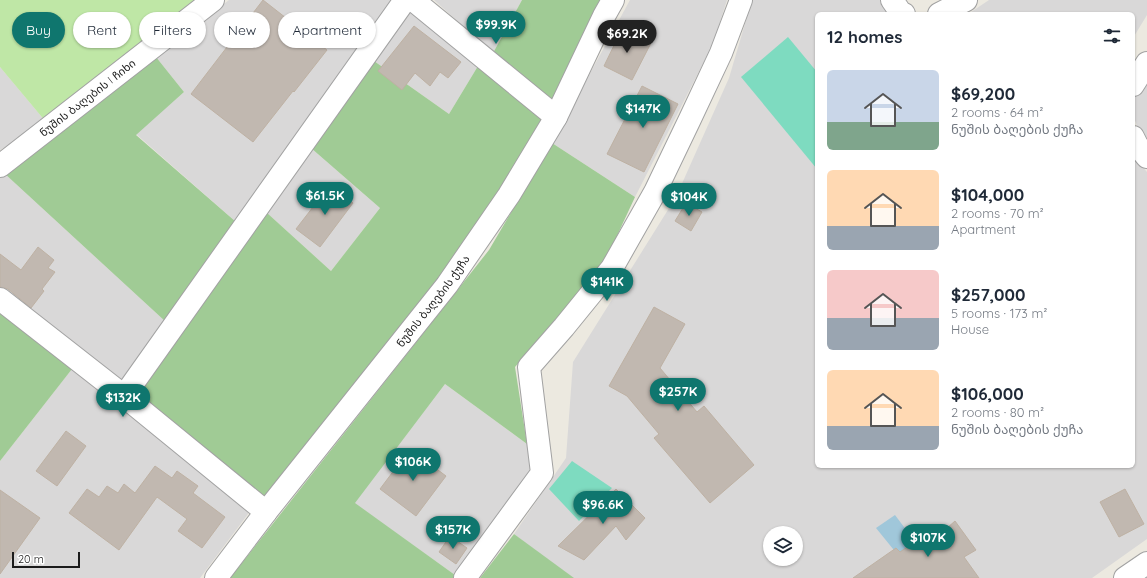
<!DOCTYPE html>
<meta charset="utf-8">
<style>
:root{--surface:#fff;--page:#f2f2f3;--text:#1f2937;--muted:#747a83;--accent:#0f766e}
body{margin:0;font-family:Quicksand,"Noto Sans Georgian",sans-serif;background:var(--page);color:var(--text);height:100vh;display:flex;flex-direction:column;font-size:15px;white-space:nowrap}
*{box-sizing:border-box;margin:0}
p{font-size:13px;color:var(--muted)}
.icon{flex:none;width:22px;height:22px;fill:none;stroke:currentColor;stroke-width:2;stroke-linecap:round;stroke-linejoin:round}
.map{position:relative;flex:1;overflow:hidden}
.sheet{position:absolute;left:815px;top:12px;width:320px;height:456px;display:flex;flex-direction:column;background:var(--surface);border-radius:6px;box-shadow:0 1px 3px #0004}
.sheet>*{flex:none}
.hud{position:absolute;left:12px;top:12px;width:380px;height:36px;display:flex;gap:8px}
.buttons{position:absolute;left:763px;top:526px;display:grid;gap:8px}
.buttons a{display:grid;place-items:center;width:40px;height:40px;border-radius:50%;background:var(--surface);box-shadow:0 1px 3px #0004;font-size:20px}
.scale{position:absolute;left:12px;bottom:10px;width:68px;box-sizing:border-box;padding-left:4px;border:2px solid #1b1b1b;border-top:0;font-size:11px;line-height:14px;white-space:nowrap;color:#1b1b1b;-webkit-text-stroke:3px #fff;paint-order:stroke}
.price{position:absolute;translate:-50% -34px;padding:0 9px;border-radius:14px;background:var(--accent);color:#fff;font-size:13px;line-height:26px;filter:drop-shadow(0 1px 2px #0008)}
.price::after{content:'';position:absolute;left:50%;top:24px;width:12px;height:9px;margin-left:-6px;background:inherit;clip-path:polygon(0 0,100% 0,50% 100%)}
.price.selected{background:#222;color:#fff}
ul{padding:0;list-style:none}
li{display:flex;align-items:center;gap:12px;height:100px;padding:0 12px}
li span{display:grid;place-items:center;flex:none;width:112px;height:80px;border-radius:6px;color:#555}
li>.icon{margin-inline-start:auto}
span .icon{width:48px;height:48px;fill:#fffc;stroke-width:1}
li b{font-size:17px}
h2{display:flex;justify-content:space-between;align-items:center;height:48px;padding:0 12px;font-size:17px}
.chip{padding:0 14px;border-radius:18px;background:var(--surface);box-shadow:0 1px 3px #0004;font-size:14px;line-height:36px}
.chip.selected{background:var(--accent);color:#fff}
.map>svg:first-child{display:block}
.residential{fill:#d9d8d8;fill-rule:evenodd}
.grass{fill:#bfe7a6}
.forest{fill:#a0cb95}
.pitch{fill:#7edbc0}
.water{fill:#a0c7da}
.building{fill:#c1b8b0;stroke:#beb1a3}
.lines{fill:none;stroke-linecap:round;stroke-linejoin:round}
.minor-casing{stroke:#a2a2a2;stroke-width:24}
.minor{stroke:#fff;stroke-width:22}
.labels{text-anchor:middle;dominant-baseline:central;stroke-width:3.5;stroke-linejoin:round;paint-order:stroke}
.street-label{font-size:11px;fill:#1b1b1b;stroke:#fff}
</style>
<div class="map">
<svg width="1147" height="578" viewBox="0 0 1147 578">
<rect width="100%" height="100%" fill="#ece9e0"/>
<g class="residential">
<polygon points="229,0 394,0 236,222 136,134 184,92 156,57"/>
<polygon points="434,0 522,0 493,53"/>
<polygon points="630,0 727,0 713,44 635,197 552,143"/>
<path d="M752,0H900L910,14H817V466H1133V156L1147,172V539L1092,578H570L514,534L566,458L573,362L676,197L729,78ZM770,533H796V559H770Z"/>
<polygon points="989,0 1147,0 1147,15 1133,38 1133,14 968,14"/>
<polygon points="411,11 478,66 449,114 374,61"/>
<polygon points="1147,66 1147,149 1133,116 1133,95"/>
<polygon points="0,67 46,122 0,150"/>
<polygon points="311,148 380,208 331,271 266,212"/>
<polygon points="4,173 166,322 120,383 0,288 0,178"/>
<polygon points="72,369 251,510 200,578 0,578 0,461"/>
<polygon points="445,384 527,444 531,474 455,575 354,503"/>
</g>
<polygon class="grass" points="0,0 202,0 46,122 0,67"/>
<g class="forest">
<polygon points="522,0 604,0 551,105 493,53"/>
<polygon points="156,57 184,92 136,135 236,222 166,322 4,173"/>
<polygon points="374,61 449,114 478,66 546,120 448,272 263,498 136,397 266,212 331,271 380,208 311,148"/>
<polygon points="552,143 635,197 603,266 515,367 527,444 445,384 355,503 455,575 453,578 230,578 489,250"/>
<polygon points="0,310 72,369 0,461"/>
<polygon points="514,534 574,578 480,578"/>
</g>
<g class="pitch">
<polygon points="788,37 817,72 817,169 741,77"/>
<polygon points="572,461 612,488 579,521 549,489"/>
</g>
<polygon class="water" points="895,515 928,559 911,571 876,528"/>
<g class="building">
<polygon points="263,0 327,50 294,92 293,91 253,142 191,94"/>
<polygon points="414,26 461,62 448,78 440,72 430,86 415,73 402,90 378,71"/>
<polygon points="622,29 651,43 632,80 604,66"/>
<polygon points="642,86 678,104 644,172 607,154"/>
<polygon points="330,185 353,203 320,247 296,229"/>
<polygon points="686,203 702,212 691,231 675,221"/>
<polygon points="38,247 54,260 48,268 55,272 42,289 44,291 31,308 8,289 0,287 0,254 21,270"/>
<polygon points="654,307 685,324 660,368 697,412 704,406 754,465 710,503 654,438 659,434 627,396 609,386"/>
<polygon points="66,431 86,446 57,486 36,471"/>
<polygon points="410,449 446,476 416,516 380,489"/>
<polygon points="155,466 172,478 177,471 198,486 193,493 225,517 202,548 178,531 187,519 157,497 119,550 69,513 87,489 99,497 107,486 118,493 124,484 135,493"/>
<polygon points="616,489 645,518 626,540 616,526 584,560 558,546"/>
<polygon points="1125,489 1144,524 1119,537 1100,502"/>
<polygon points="0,490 40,518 0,574"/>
<polygon points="955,521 976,550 964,557 979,578 853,578 896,548 900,552 935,528 939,535"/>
<polygon points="450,536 467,548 456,564 439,552"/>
</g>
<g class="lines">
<g class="minor-casing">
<g id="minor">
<polyline points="413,0 556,117"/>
<polyline points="892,0 901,13 904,14"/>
<polyline points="939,14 966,0"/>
<polyline points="1133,85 1147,63"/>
<polyline points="1133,137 1137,145 1147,157"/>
<path id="s1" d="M0,166L213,0"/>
<polyline points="0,299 124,396 266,512"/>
<polyline points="124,396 405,0"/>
<path id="s2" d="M216,578L266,512L447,285L509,195L556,117L604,16L613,0"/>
<polyline points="465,578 542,473 529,367 564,327 612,268 655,192 690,119 721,53 741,0"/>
<polyline points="1125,578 1147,563"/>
</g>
</g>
<use href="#minor" class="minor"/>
</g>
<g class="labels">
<g class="street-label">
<text stroke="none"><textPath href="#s1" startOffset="111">ნუშის ბაღების I ჩიხი</textPath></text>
<text stroke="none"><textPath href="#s2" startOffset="352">ნუშის ბაღების ქუჩა</textPath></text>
</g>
</g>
</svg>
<div class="buttons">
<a><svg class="icon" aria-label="layers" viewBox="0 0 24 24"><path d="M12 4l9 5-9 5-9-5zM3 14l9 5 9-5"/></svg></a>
</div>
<div class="scale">20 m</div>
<b class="price" style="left:496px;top:45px">$99.9K</b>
<b class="price selected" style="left:627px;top:54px">$69.2K</b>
<b class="price" style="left:643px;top:129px">$147K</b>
<b class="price" style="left:325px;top:216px">$61.5K</b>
<b class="price" style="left:689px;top:217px">$104K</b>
<b class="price" style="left:607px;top:302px">$141K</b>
<b class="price" style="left:678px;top:412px">$257K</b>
<b class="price" style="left:123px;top:418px">$132K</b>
<b class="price" style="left:413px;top:482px">$106K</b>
<b class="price" style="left:603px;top:525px">$96.6K</b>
<b class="price" style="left:453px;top:550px">$157K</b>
<b class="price" style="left:928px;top:558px">$107K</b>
<div class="hud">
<a class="chip selected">Buy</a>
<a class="chip">Rent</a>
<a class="chip">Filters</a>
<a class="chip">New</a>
<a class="chip">Apartment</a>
</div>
<section class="sheet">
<h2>12 homes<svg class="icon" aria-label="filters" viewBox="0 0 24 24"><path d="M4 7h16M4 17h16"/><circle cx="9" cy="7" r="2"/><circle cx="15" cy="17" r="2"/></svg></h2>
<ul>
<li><span style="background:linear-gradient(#c9d6e8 65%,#7fa58c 0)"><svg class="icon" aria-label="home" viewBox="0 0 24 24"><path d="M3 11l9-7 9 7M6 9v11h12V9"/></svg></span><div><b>$69,200</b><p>2 rooms · 64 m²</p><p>ნუშის ბაღების ქუჩა</p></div></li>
<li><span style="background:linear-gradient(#ffd9b3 70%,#9aa5b1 0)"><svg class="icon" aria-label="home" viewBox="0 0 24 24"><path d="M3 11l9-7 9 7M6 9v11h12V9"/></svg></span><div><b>$104,000</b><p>2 rooms · 70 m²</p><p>Apartment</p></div></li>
<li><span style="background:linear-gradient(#f6c9c9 60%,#9aa5b1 0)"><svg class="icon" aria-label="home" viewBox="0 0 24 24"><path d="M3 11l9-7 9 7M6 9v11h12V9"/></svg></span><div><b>$257,000</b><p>5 rooms · 173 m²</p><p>House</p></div></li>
<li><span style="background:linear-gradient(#ffd9b3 70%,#9aa5b1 0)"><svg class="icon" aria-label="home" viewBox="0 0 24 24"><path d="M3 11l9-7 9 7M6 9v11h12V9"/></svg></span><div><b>$106,000</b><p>2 rooms · 80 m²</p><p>ნუშის ბაღების ქუჩა</p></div></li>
</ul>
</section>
</div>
